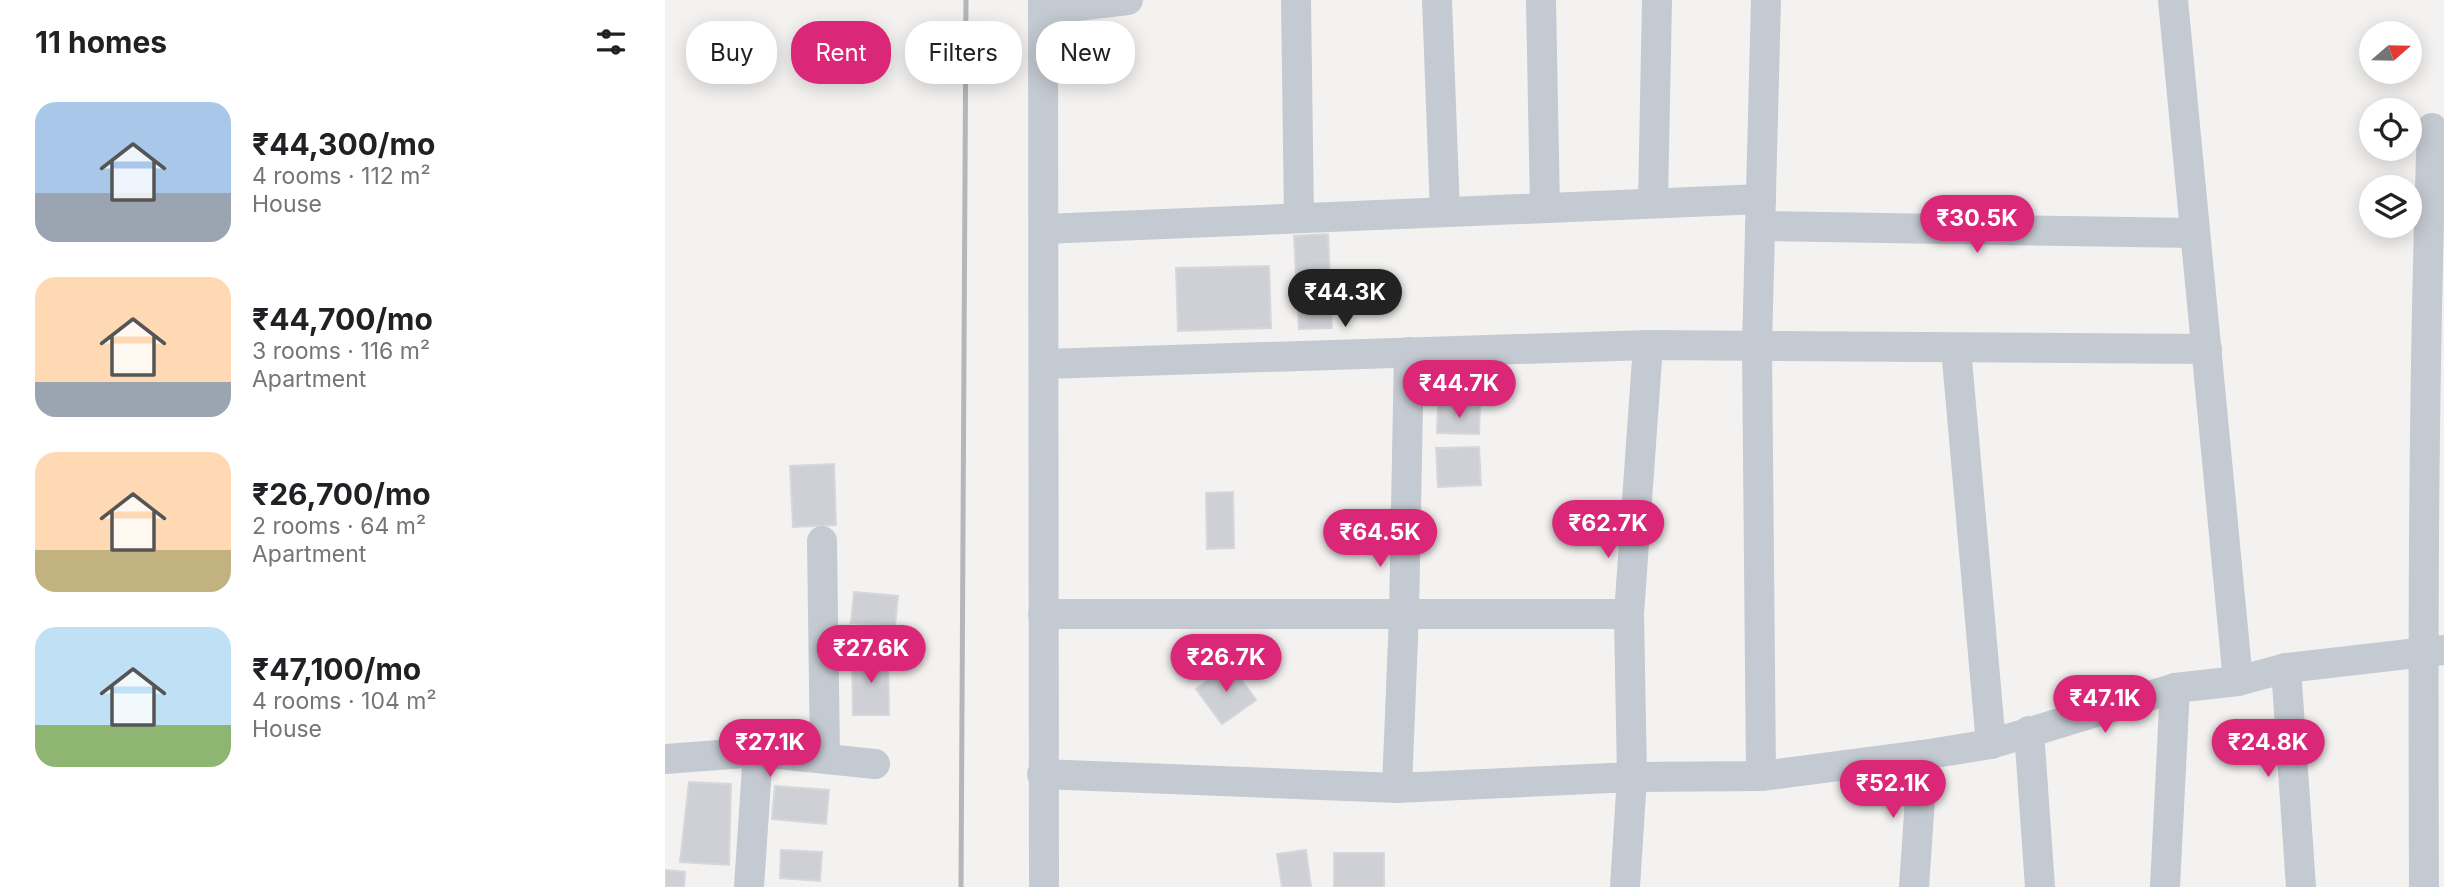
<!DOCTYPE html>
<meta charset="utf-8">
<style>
:root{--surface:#fff;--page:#f2f2f2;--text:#202124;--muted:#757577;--accent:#db2777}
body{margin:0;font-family:Inter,sans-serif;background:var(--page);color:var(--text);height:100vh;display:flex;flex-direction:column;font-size:26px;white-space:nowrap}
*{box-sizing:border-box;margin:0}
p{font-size:23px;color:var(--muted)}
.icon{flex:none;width:38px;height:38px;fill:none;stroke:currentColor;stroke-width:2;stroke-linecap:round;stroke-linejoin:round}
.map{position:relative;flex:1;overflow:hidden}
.side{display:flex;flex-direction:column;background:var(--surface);width:665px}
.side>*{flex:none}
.guide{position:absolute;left:21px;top:21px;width:665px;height:63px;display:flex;gap:14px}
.needle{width:46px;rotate:70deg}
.buttons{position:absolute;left:1694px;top:21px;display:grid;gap:14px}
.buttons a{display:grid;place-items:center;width:63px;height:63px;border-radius:50%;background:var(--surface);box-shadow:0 4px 18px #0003;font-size:35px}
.price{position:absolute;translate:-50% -60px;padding:0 16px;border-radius:24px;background:var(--accent);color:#fff;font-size:23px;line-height:46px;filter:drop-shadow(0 2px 4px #0008)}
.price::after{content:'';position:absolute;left:50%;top:42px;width:21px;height:16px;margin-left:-10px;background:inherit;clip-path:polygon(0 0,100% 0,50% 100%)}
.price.active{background:#222;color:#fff}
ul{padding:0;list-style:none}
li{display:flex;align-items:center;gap:21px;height:175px;padding:0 35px}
li span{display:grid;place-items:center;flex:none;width:196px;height:140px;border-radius:21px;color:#555}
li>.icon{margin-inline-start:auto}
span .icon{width:84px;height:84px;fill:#fffc;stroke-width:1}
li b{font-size:30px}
h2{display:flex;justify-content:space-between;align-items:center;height:84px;padding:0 35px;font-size:30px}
.pill{padding:0 24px;border-radius:28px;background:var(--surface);box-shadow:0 4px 18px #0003;font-size:24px;line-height:63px}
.pill.active{background:var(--accent);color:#fff}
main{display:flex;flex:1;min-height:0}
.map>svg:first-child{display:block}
.building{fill:#cfd0d5;stroke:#d6d7dc;stroke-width:2}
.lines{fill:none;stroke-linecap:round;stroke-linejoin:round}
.minor{stroke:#c4cad1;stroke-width:30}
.rail{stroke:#b4b6ba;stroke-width:5}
</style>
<main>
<section class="side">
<h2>11 homes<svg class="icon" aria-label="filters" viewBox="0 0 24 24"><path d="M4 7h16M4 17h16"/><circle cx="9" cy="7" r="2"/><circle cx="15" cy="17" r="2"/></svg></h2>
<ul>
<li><span style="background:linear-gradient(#a9c7e8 65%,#9aa5b1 0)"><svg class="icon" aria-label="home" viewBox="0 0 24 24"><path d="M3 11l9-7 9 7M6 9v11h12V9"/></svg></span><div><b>₹44,300/mo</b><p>4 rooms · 112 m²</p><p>House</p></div></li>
<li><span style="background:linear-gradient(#ffd9b3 75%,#9aa5b1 0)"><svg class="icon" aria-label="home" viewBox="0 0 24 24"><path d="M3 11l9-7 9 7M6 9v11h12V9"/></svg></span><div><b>₹44,700/mo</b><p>3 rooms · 116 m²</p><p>Apartment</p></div></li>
<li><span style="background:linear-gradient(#ffd9b3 70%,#c2b280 0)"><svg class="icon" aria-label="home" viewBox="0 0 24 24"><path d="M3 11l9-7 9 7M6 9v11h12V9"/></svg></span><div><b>₹26,700/mo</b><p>2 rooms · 64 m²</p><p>Apartment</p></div></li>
<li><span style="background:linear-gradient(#bfe0f5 70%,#8fb573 0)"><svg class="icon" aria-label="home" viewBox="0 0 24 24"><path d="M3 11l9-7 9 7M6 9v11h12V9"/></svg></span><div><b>₹47,100/mo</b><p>4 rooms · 104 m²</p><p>House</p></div></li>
</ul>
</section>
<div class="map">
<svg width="1779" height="887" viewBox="0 0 1779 887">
<rect width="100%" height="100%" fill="#f3f2f1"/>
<g class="building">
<polygon points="663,234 667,328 634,329 629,236"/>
<polygon points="604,266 606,328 513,331 511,268"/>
<polygon points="773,405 815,406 814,434 772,433"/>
<polygon points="814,447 816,485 773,487 771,448"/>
<polygon points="169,464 171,525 128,527 125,466"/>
<polygon points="568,492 569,548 542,549 541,493"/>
<polygon points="189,592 233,596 230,626 186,623"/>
<polygon points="223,654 224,715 188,715 187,655"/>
<polygon points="565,664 591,700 557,724 531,689"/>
<polygon points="24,782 66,784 64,865 15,862"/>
<polygon points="110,786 164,790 161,824 107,819"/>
<polygon points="116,850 157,852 155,881 115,878"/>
<polygon points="641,850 646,887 617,887 612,854"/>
<rect x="669" y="853" width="50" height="34"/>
<polygon points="0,870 20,872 19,887 0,887"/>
</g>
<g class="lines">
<g class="minor">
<polyline points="378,0 379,887"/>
<polyline points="631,0 634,218"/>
<polyline points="772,0 780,212"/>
<polyline points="876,0 880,208"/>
<polyline points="1508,0 1573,681"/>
<polyline points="378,10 463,0"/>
<polyline points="988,203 992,0"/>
<polyline points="1095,226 1530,233"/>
<polyline points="379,229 1096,199"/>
<polyline points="983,345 964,614 967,777 1096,776 1092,347 1101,0"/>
<polyline points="1291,348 1326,744"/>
<polyline points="379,364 983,345 1542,349"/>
<polyline points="157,541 160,758"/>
<polyline points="378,614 964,614"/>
<polyline points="1621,668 1636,887"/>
<polyline points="1364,731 1375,887"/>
<polyline points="0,759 93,752 210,764"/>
<polyline points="377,774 732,788 967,777 960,887"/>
<polyline points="1096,776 1258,755 1326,744 1510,688 1573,681 1621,668 1779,650"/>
<polyline points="732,788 739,614 744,352"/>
<polyline points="84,887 93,752"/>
<polyline points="1249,887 1258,755"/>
<polyline points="1500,887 1510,688"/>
<path d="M1759,887C1758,634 1758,381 1767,128"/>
</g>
<polyline class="rail" points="296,887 301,0"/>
</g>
</svg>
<div class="buttons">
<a><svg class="needle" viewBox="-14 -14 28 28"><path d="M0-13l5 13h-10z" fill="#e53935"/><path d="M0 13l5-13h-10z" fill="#757577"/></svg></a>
<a><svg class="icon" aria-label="locate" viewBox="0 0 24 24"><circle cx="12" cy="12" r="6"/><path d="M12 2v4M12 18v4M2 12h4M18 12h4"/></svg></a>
<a><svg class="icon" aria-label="layers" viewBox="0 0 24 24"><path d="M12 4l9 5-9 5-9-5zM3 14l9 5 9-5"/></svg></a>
</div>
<b class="price" style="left:1312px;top:255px">₹30.5K</b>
<b class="price active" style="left:680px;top:329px">₹44.3K</b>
<b class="price" style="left:794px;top:420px">₹44.7K</b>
<b class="price" style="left:943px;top:560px">₹62.7K</b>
<b class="price" style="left:715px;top:569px">₹64.5K</b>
<b class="price" style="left:206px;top:685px">₹27.6K</b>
<b class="price" style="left:561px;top:694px">₹26.7K</b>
<b class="price" style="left:1440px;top:735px">₹47.1K</b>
<b class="price" style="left:105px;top:779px">₹27.1K</b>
<b class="price" style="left:1603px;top:779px">₹24.8K</b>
<b class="price" style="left:1228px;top:820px">₹52.1K</b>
<div class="guide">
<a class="pill">Buy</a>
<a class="pill active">Rent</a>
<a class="pill">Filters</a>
<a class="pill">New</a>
</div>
</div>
</main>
